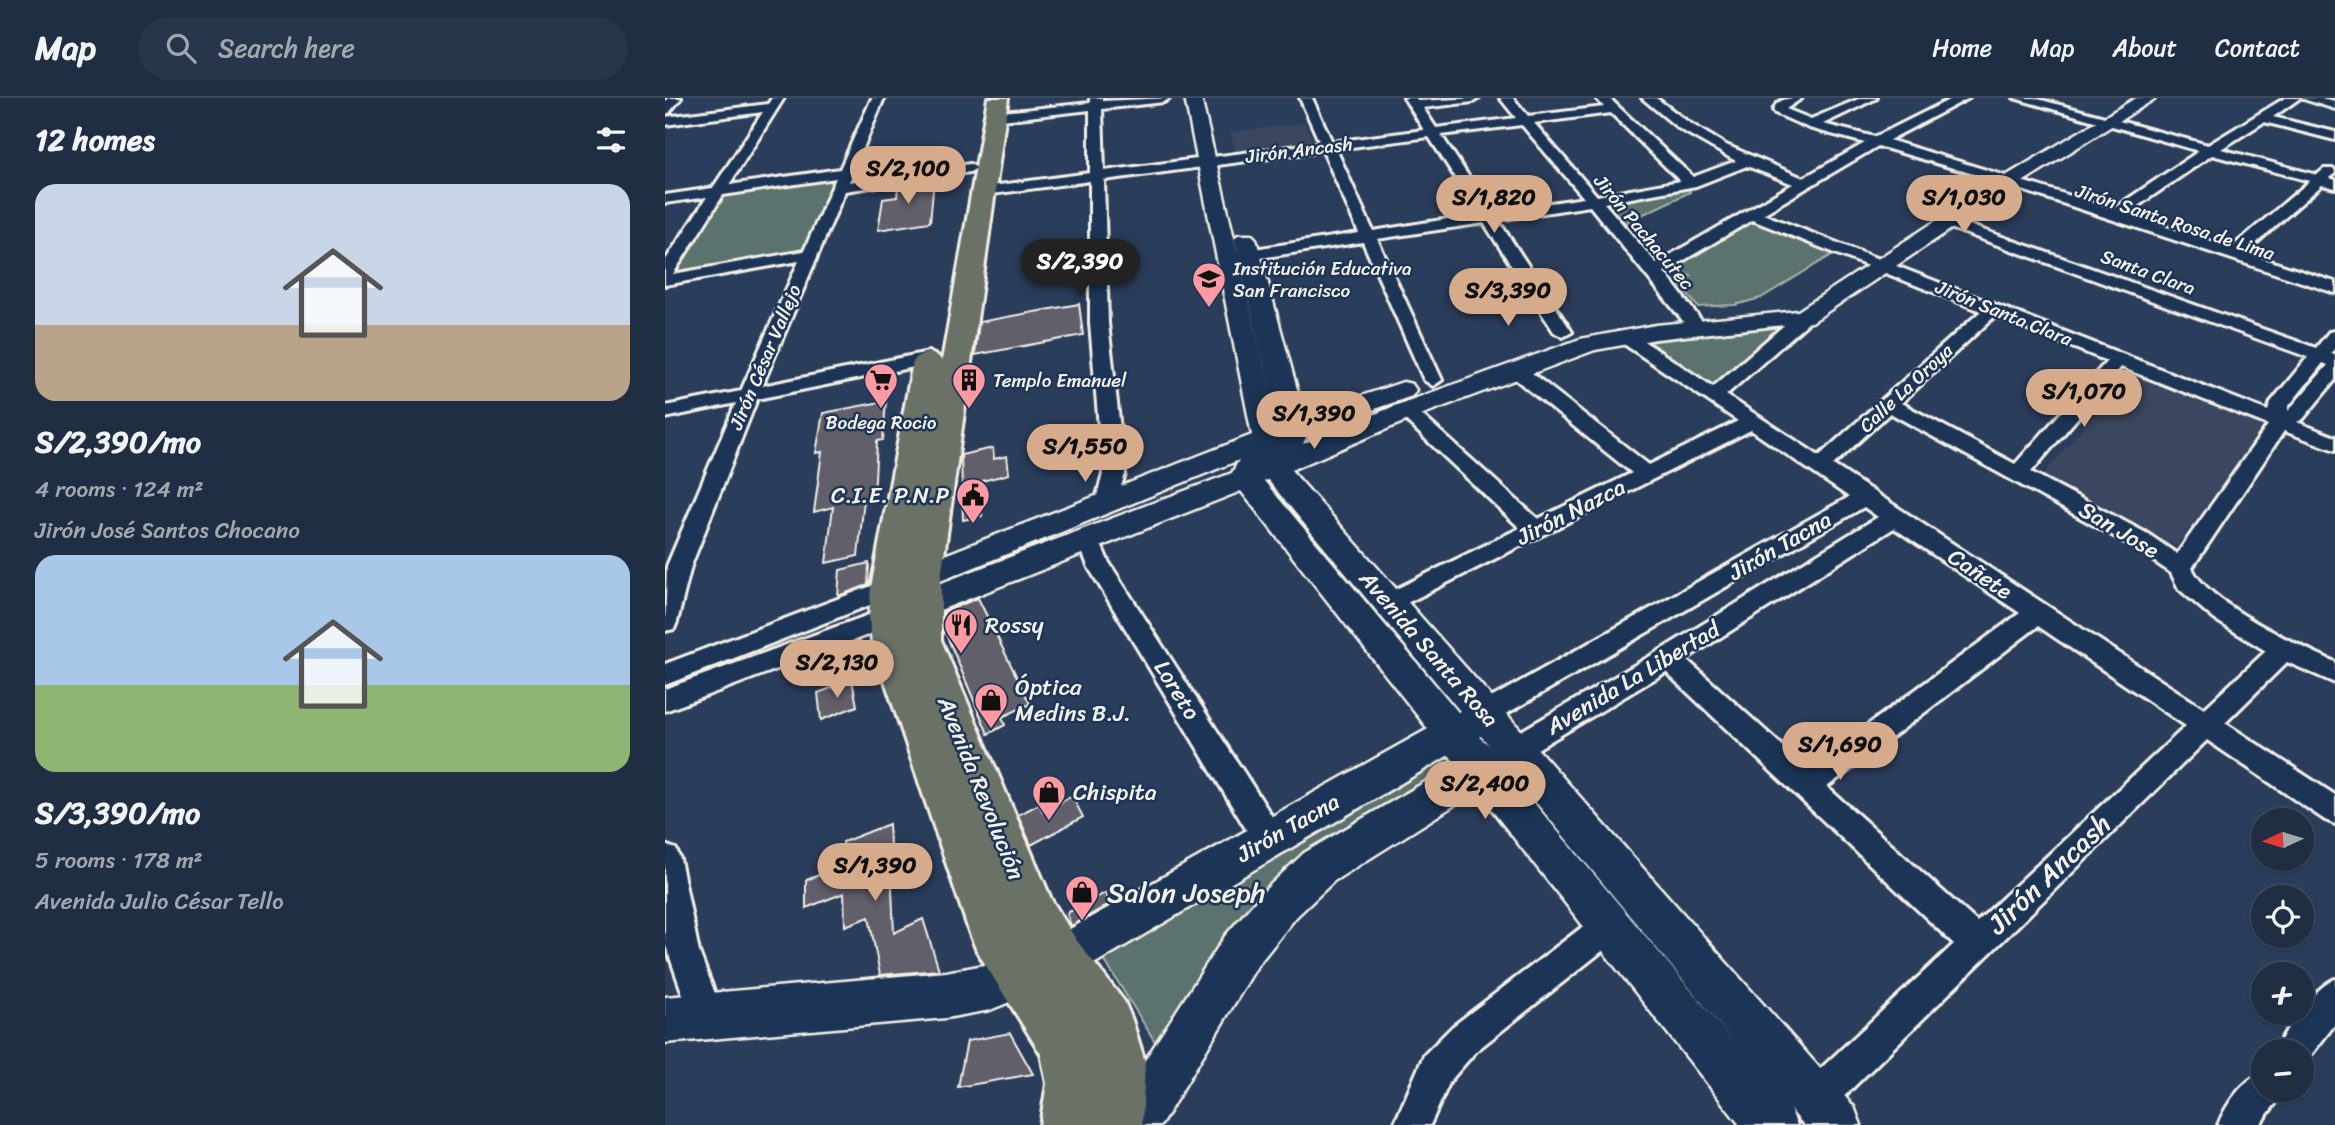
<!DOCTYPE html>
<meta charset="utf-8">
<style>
:root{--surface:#202e44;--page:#28364b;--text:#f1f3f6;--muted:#a2a8b2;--line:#3d4a5d;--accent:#d6ab8b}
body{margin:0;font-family:Sriracha,sans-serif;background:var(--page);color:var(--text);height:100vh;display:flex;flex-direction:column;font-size:26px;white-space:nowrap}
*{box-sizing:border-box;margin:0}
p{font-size:23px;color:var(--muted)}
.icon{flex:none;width:38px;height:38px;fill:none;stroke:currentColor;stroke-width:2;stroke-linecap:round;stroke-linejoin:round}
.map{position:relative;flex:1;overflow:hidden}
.details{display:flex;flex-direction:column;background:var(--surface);width:665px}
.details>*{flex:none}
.needle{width:46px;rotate:266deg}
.buttons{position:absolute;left:1586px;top:710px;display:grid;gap:14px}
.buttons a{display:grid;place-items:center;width:63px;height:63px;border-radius:50%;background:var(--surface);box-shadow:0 2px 5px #0004,0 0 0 2px var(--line);font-size:35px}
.price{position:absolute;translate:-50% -60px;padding:0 16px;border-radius:24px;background:var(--accent);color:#111;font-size:23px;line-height:46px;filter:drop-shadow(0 2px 4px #0008)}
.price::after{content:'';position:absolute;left:50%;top:42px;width:21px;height:16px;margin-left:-10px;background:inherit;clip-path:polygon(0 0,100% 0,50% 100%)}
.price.current{background:#222;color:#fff}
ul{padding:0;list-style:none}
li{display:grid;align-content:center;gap:14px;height:371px;padding:0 35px}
li span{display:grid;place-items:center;height:217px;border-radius:21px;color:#555}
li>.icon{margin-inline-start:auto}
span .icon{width:126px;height:126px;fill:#fffc;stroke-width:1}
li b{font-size:30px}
h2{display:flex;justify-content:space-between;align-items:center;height:84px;padding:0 35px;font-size:30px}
header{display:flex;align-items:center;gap:42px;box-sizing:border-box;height:98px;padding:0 35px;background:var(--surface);border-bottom:2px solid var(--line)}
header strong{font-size:33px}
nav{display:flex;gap:38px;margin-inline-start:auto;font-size:24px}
.search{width:490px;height:63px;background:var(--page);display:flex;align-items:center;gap:18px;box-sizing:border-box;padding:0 24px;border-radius:38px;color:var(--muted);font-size:26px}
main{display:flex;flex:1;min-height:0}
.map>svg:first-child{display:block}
.built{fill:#3a4760}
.green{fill:#5b726e;stroke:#a8b2ab;stroke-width:2}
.building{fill:#605e6a;stroke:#f4f1e8;stroke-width:2}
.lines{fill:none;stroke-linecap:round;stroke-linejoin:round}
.street-casing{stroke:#f4f1e8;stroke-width:6}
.secondary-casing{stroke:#f4f1e8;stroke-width:5}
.primary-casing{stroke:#f4f1e8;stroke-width:6}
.street{fill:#1d3557;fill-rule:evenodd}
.secondary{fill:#1d3557;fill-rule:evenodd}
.primary{fill:#6a7166;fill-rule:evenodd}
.labels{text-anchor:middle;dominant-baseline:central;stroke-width:5;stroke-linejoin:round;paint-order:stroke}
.far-street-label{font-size:19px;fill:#f4f1e8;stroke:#1d3557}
.far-poi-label{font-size:19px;fill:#f4f1e8;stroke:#1d3557;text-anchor:start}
.poi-label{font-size:23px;fill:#f4f1e8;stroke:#1d3557;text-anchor:start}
.street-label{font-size:23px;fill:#f4f1e8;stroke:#1d3557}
.near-street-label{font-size:28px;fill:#f4f1e8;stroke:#1d3557}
.near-poi-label{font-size:28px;fill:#f4f1e8;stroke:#1d3557;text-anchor:start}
</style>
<header>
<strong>Map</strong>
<div class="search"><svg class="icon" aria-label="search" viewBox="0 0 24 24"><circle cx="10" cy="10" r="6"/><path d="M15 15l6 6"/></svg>Search here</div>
<nav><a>Home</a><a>Map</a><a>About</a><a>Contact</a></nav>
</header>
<main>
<section class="details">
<h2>12 homes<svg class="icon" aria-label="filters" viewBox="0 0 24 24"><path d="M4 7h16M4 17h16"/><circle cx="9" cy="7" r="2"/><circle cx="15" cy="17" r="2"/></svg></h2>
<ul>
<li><span style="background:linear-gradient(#c9d6e8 65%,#b9a48a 0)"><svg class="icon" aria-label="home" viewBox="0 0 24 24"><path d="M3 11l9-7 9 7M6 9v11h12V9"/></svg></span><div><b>S/2,390/mo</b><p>4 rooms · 124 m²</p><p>Jirón José Santos Chocano</p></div></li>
<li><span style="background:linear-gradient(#a9c7e8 60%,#8fb573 0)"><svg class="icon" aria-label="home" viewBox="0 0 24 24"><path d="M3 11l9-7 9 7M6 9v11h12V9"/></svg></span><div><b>S/3,390/mo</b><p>5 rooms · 178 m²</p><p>Avenida Julio César Tello</p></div></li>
</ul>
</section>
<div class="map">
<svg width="1670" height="1027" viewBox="0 0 1670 1027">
<rect width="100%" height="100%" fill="#2a3d5b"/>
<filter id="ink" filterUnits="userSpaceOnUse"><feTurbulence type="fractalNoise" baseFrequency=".0143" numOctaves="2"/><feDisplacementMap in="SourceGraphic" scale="14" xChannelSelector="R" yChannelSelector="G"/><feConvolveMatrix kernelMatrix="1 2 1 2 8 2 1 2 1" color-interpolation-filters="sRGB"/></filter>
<g filter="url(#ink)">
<g class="built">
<polygon points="640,25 650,46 577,56 571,54 565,34"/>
<polygon points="1466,273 1604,325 1511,448 1378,377"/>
</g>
<g class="green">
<polygon points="175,78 135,156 8,177 59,95"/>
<polygon points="1023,89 1025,94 960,125 940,105"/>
<polygon points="1089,122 1170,155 1096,200 1070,207 1033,209 1011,183 1026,178 1006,171"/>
<polygon points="1118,229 1050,288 982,244"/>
<polygon points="781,653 795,671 640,769 497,955 438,860"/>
</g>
<g class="building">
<polygon points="271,54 270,69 234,74 235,60"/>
<polygon points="269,82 265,124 213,132 218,101 232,99 233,88"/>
<polygon points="414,206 418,237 310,257 314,224"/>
<polygon points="221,303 218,342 212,343 209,400 199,402 193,458 161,465 168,409 149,414 157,354 151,355 158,315"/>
<polygon points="328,350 329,361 342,358 344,376 317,383 317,418 298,422 296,357"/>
<polygon points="204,465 203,487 173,498 175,472"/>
<polygon points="313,500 365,606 337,619 340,627 323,636 279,531 279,514"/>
<polygon points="187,582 192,608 156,622 153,595"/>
<polygon points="407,698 418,719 366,747 353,717 374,706 378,714"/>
<polygon points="224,726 229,835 258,821 274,872 215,877 204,819 180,828 179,795 141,810 141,782 178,768 178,744"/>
<polygon points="440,795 444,806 406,828 402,815"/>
<polygon points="345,935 368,976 293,989 302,943"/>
</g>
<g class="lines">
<g class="street-casing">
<g id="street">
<polygon points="3,0 16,0 4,15 0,16 0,4"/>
<path d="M107,0H119L64,87L175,71L207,0H219L184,84L305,66L312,70L305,74L180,93L97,288L264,254L273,260L264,266L92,301L26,468L12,524L9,531L0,533L2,468L71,305L0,320V308L76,293L134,163L0,187V163L42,99L0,105V97L48,90L98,14L0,27V19L103,6ZM171,80L139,153L8,176L58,97Z"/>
<path d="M425,0H437V3L505,0L499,4L437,11L439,73L655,45L635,0H647L667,44L759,32L739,0H751L753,3L814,0L808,4L758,10L771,30L851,20L835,0H848L863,18L939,9L932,1L944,0L1028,79L1071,63L1013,30L977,0H991L1023,24L1061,47L1138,80L1200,45L1144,30L1110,15L1108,12C1113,0 1125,0 1137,0L1121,11L1146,21L1196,0H1212L1158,26L1210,39L1288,0H1304L1224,42L1448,111L1534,53L1349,0H1369L1543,47L1620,0H1656L1670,3V11L1635,0L1608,19L1670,34V42L1599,24L1556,51L1652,77L1659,71H1669L1670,75L1665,80L1670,82V90L1657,87L1580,155L1670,184V195L1312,77L1213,48L1098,116L1603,313L1606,304L1643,259L1277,127L1274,124L1277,121H1287L1651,250L1664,234L1670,233V250L1666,255L1670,257V282L1638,321L1632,324L1670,339V352L1619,333L1527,470C1544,507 1633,547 1670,564V585L1622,564L1560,625L1670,697V726L1660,722L1542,642L1162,1015L1149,1020L1136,1015L1131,1002L1136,989L1289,846L1001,574L859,659L849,663L839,659L835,651L839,643L994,553L1213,419L1199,409L820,628L810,625L807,617L810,609L1184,399L1086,332L724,514L715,511L712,505L715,499L855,430L731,313L734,309H748L873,421L967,375L844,276L842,272L844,268H858L984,367L1073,323L953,242L950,238L953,234H965L1048,289L1133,215H1145L1148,219L1145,223L1061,297L1154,358L1316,213L1087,122L999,174L1042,230L1039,234H1027L925,108L833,122L907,234L898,239L889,234L819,125L712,141L777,282L768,288L759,282L698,144L563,165L555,160L563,155L694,135L658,53L439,82L443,225L460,376L449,410L441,412L433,410L430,405L438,376L425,225V83L319,97L312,93L319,89L425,75V12L328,23L322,19L328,15L425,5ZM946,15L1015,83L932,98L869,25ZM857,27L919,100L827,114L776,37ZM764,39L814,116L708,133L671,51ZM1547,57L1645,83L1566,150L1461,116ZM1082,68L1128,86L991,165L939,105L1031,88ZM1330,218L1442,263L1350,366L1236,305ZM1658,265L1663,267L1623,313V309ZM1456,269L1603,327L1512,456L1483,436L1366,374ZM1225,315L1467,448L1506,475L1514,491L1549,521L1601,553L1539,611L1168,367ZM1229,430L1355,515L1143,671L1021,561ZM1373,528L1521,628L1312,824L1162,689Z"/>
<polygon points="423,433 431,435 443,463 615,731 619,741 615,751 604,755 593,751 424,470 412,441 415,435"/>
<polygon points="225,481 233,484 237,490 233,496 0,587 0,566"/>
<polygon points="223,510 232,512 235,519 232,526 0,613 0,591"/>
<polygon points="0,747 11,751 15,761 34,854 59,919 54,931 42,936 30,931 0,845"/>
<polygon points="944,812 955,817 960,828 955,839 811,953 785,983 765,1027 729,1027 759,957 787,929 933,817"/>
<path d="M1670,881V926L1639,966L1636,968V954H1610C1619,932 1649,890 1670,881Z"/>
<path d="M1598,974V992H1616L1611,1005L1594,1027H1553C1561,1007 1577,983 1598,974Z"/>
</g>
</g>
<g class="secondary-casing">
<path id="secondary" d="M520,0H536L613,327L569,141L573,137H587L591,141L639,317L738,284L747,286L751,292L747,298L643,334L638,346L732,307L915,241L991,227L1133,213L1329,85L1471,0H1491L1343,93L1147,224L991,241L930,252L750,319L626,372L1189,1009L1196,1027H1139L1125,1011L1132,1027H1075L812,693L669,783L631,819L592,868L496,1027H443L450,1009L560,838L601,791L639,755L791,666L784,657L410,877L325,912L281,920L0,945V899L281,874L325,866L380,845L763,631L576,393L245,524L233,527L221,524L216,515L221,506L567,375L574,362L248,494L237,498L226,494L221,486L226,478L587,337ZM603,382L795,613L793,614L599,383ZM816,638L824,647L814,639ZM845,673L1070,945L843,674Z"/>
</g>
<g class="primary-casing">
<polygon id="primary" points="323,0 343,0 276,479 276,542 386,801 412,843 459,903 467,922 480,964 477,1027 375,1027 382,986 376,956 312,853 305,836 207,544 204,519 206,490 248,264 253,258 263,255 273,258 277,263"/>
</g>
<use href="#street" class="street"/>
<use href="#secondary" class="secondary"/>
<use href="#primary" class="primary"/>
</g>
</g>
<defs>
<g id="school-pin" transform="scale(1.75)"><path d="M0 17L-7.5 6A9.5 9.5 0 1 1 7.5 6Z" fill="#ff9aa2" stroke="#1d3557"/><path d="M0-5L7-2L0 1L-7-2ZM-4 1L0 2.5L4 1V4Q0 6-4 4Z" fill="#111"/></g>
<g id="supermarket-pin" transform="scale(1.75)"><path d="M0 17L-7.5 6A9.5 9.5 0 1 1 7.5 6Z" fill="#ff9aa2" stroke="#1d3557"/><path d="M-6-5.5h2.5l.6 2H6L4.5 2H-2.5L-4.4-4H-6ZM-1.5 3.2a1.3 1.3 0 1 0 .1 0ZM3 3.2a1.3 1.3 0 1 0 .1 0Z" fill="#111"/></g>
<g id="building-pin" transform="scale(1.75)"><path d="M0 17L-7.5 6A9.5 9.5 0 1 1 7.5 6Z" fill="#ff9aa2" stroke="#1d3557"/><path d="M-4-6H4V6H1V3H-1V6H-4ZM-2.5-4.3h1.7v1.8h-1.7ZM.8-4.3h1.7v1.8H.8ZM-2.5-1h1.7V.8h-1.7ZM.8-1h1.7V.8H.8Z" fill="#111"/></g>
<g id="civic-pin" transform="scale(1.75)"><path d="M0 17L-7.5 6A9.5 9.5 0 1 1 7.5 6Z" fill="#ff9aa2" stroke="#1d3557"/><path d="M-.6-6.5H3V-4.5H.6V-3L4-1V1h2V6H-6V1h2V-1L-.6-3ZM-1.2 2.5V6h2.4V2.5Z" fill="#111"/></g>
<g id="restaurant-pin" transform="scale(1.75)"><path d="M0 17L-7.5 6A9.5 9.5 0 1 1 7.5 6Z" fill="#ff9aa2" stroke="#1d3557"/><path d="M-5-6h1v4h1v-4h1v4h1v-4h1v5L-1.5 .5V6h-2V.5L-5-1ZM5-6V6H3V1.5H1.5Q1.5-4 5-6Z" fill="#111"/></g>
<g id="shop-pin" transform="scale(1.75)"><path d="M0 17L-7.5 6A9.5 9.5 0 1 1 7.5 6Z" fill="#ff9aa2" stroke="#1d3557"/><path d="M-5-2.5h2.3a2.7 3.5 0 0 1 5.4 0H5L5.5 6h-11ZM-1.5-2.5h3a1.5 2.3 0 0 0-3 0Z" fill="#111"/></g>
</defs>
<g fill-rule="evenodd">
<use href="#school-pin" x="544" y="181"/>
<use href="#supermarket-pin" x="216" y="282"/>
<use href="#building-pin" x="304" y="282"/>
<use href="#civic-pin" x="308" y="397"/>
<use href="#restaurant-pin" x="296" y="527"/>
<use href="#shop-pin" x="326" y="602"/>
<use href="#shop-pin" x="384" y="694"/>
<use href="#shop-pin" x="417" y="794"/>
</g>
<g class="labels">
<g class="far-street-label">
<text transform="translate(634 52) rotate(-7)">Jirón Ancash</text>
<text transform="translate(1510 124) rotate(18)">Jirón Santa Rosa de Lima</text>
<text transform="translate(979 134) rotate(50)">Jirón Pachacutec</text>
<text transform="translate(1483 174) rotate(20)">Santa Clara</text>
<text transform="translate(1339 215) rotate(22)">Jirón Santa Clara</text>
<text transform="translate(100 259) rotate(-67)">Jirón César Vallejo</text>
<text transform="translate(1241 290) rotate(-43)">Calle La Oroya</text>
</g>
<g class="far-poi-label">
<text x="568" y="170">Institución Educativa<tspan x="568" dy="22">San Francisco</tspan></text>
<text x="328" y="282">Templo Emanuel</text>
<text x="216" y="324" text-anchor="middle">Bodega Rocio</text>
</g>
<g class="poi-label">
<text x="284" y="397" text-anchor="end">C.I.E. P.N.P</text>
<text x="320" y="527">Rossy</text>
<text x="350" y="589">Óptica<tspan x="350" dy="26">Medins B.J.</tspan></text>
<text x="408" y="694">Chispita</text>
</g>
<g class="street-label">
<text transform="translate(906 414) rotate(-27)">Jirón Nazca</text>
<text transform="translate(1454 432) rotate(31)">San Jose</text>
<text transform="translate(1115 448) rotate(-30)">Jirón Tacna</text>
<text transform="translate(1315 476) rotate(34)">Cañete</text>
<text transform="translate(764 551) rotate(49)">Avenida Santa Rosa</text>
<text transform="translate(968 580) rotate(-31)">Avenida La Libertad</text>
<text transform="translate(512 592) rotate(58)">Loreto</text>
<text transform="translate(316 690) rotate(68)">Avenida Revolución</text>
<text transform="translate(623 730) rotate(-30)">Jirón Tacna</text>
</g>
<g class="near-street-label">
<text transform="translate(1384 776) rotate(-44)">Jirón Ancash</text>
</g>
<g class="near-poi-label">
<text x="442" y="794">Salon Joseph</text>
</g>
</g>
</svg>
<div class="buttons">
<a><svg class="needle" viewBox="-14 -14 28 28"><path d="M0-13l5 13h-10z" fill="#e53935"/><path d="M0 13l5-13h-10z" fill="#a2a8b2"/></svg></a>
<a><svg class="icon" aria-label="locate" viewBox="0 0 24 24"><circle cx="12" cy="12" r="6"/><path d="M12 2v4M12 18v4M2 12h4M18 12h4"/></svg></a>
<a>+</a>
<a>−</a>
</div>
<b class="price" style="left:243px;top:108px">S/2,100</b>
<b class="price" style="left:829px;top:137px">S/1,820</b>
<b class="price" style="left:1299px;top:137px">S/1,030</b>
<b class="price current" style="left:415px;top:201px">S/2,390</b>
<b class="price" style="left:843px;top:230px">S/3,390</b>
<b class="price" style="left:1419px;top:331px">S/1,070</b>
<b class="price" style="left:649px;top:353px">S/1,390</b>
<b class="price" style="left:420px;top:386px">S/1,550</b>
<b class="price" style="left:172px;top:602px">S/2,130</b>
<b class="price" style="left:1175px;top:684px">S/1,690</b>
<b class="price" style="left:820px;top:723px">S/2,400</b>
<b class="price" style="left:210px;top:805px">S/1,390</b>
</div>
</main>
